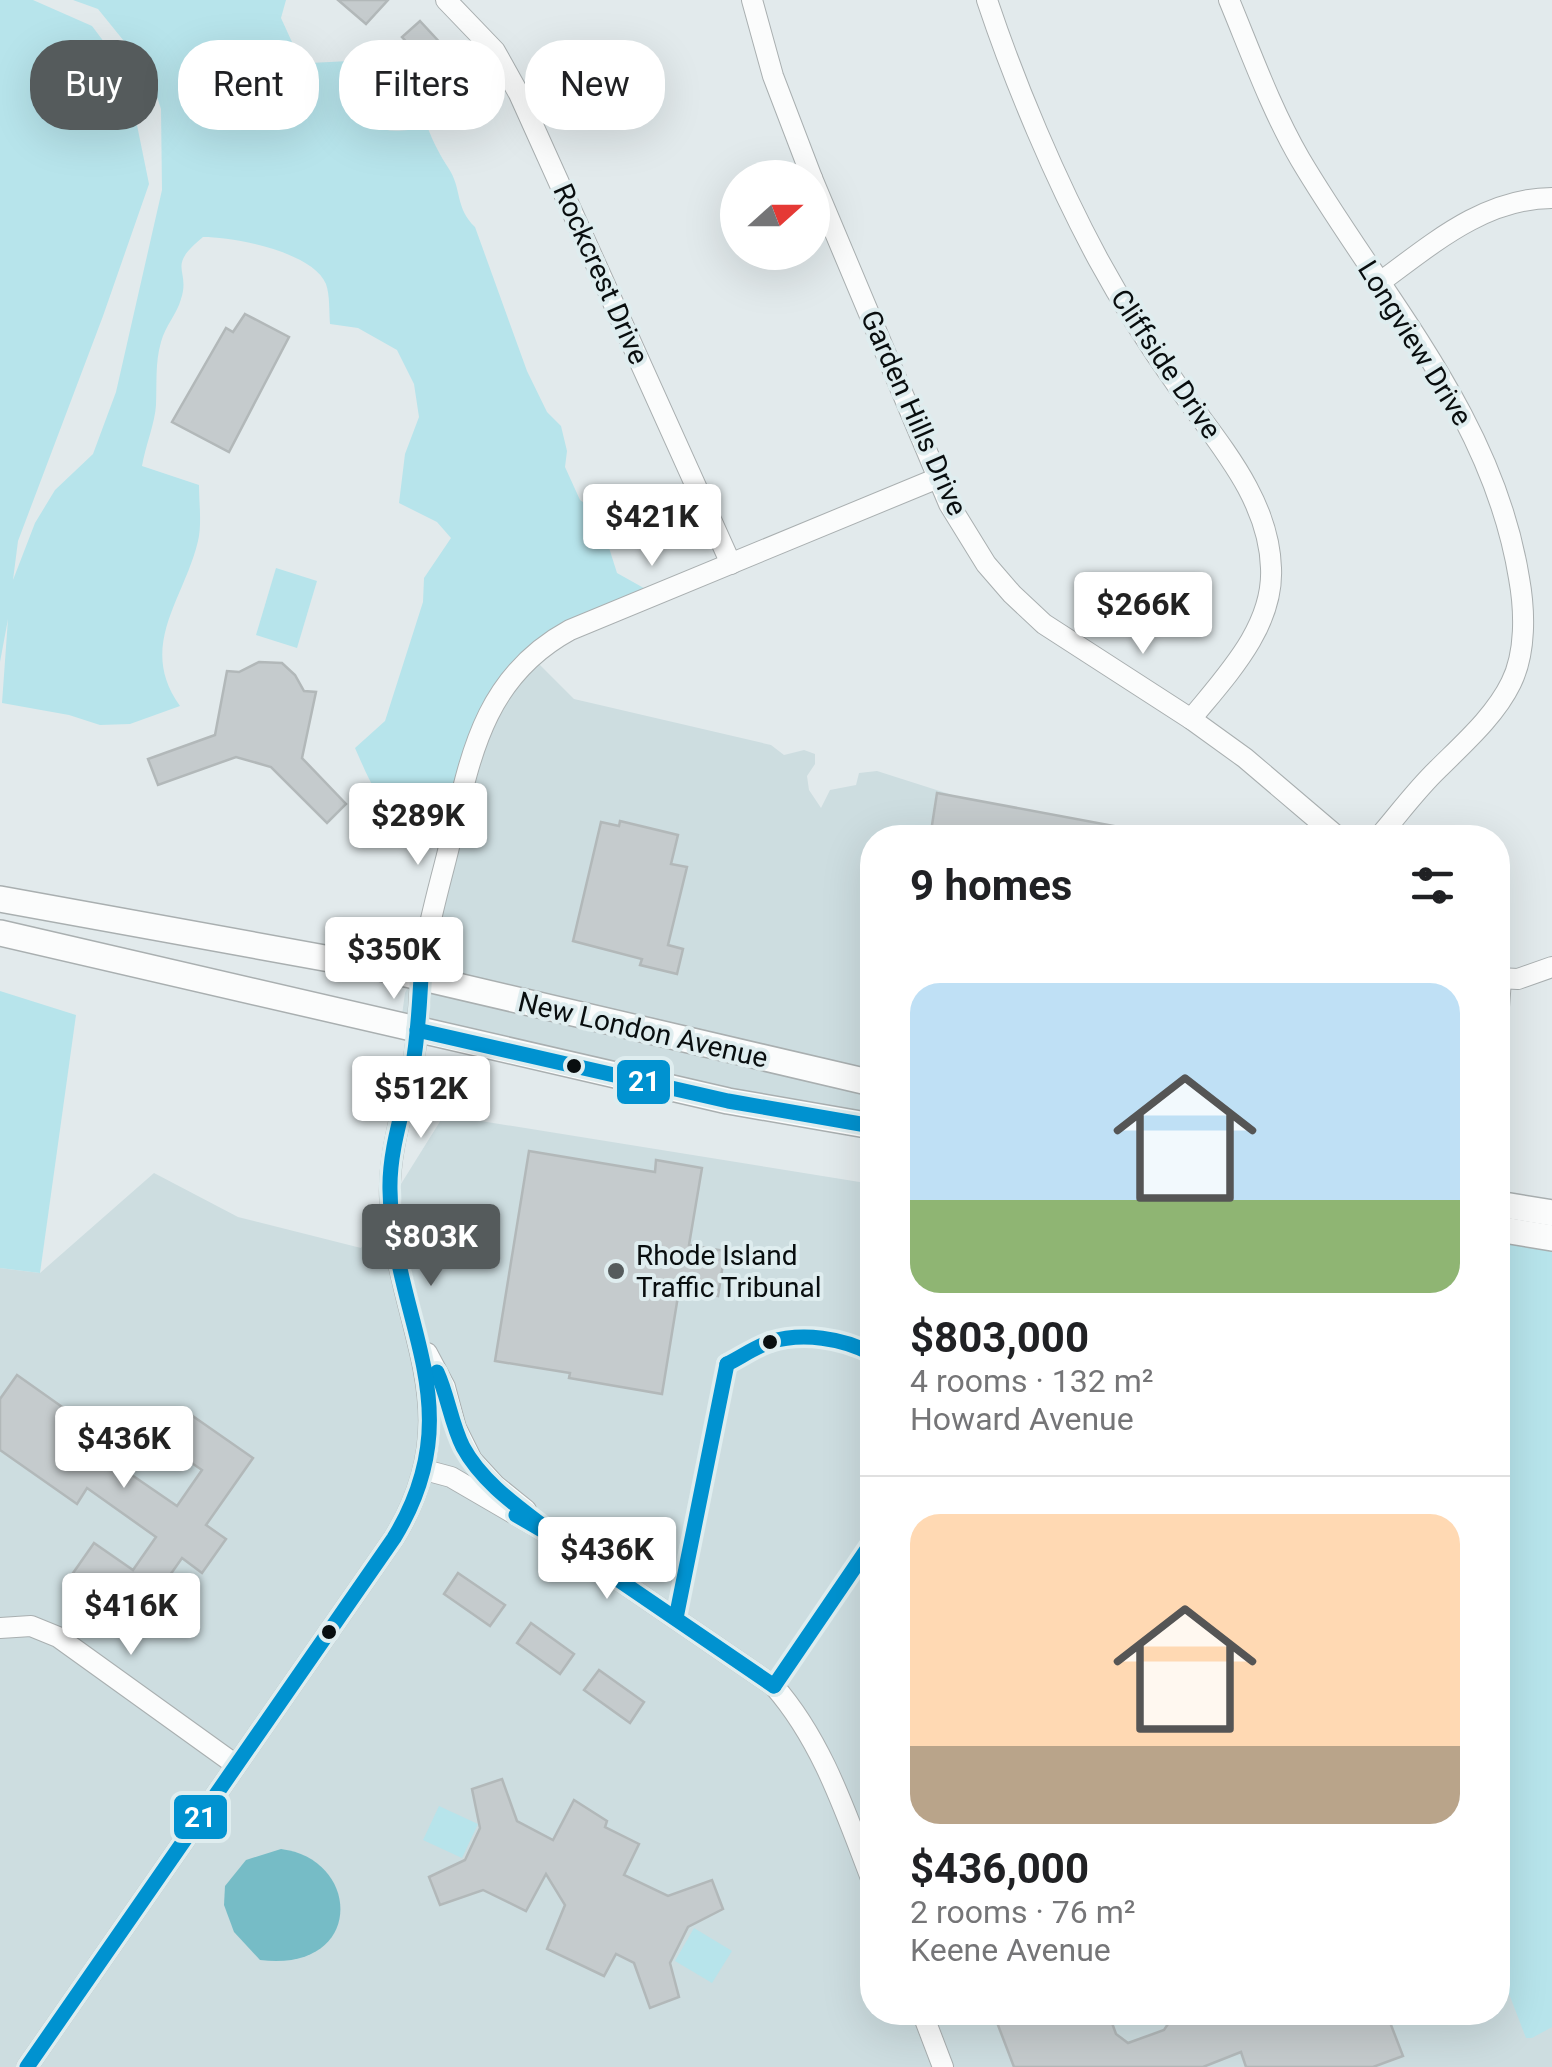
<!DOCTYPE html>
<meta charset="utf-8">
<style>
:root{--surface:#fff;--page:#f2f2f2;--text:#202124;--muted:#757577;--line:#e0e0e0;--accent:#555b5c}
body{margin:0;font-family:Roboto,sans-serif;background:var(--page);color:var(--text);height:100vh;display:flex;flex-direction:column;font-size:38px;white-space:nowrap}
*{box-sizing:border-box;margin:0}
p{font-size:32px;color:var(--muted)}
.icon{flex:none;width:55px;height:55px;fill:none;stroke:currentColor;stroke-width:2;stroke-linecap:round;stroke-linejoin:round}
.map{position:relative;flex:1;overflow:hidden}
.drawer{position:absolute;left:860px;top:825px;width:650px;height:1200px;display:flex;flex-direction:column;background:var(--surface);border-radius:40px;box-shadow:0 10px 40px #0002}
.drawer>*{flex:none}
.hud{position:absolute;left:30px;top:40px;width:680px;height:90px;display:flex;gap:20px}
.needle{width:65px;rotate:69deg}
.tools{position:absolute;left:720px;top:160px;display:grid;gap:20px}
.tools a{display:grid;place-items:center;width:110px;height:110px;border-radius:50%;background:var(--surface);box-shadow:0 10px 40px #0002;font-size:50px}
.price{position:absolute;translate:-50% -85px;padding:0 22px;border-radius:10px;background:#fff;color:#222;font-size:32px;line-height:65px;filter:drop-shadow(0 2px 5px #0008)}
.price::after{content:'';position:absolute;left:50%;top:60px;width:30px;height:22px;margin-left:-15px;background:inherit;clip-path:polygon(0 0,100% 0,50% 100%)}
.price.active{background:var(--accent);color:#fff}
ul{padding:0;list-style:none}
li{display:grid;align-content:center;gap:20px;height:530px;padding:0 50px}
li+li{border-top:2px solid var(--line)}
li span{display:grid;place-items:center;height:310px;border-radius:30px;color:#555}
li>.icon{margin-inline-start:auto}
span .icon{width:180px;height:180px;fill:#fffc;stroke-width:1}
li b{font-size:42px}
h2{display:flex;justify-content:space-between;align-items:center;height:120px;padding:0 50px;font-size:42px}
.chip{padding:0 35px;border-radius:40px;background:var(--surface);box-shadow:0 10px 40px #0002;font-size:35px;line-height:90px}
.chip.active{background:var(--accent);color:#fff}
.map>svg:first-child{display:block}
.built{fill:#cddde0}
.green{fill:#b7e4eb}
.water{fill:#76bcc6}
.building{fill:#c5cbcd;stroke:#b2b8b9;stroke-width:2.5}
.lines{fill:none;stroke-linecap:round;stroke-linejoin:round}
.minor-casing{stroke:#a9afb0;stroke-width:22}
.major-casing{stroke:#a9afb0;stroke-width:28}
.minor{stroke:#fbfcfc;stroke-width:20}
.major{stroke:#fbfcfc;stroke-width:25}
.bus-1-casing{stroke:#dfedef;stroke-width:22}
.bus-1{stroke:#0092d0;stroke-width:15}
.bus-dot{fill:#090e0f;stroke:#dfedef;stroke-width:4}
.poi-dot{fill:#555b5c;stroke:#dfedef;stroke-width:4}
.labels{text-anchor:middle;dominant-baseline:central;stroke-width:8;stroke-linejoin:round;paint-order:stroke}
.street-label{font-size:28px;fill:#090e0f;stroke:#dfedef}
.poi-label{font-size:28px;fill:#090e0f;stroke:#dfedef;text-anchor:start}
.line-badge{stroke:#dfedef;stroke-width:4}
.badge-label{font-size:28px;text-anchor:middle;font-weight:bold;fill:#fff}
</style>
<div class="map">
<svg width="1552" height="2067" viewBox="0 0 1552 2067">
<rect width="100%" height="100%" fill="#e2eaec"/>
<g class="built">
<polygon points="535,660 574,699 771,745 784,755 804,750 815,754 815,764 807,776 809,790 821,808 830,790 856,785 859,773 877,771 1084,837 872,838 872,1129 400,1030 405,993 411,981 472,741"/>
<polygon points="444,1115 872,1184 872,2012 1498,2012 1498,1284 1552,1293 1552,2067 0,2067 0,1268 40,1273 154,1173 238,1217 361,1248"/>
</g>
<g class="green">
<path d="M0,0H33L92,26L126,71L149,184L103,316L18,541L13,580L35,523L55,490L93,454L116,392L162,190L161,109L149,72L98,9L73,0H286L281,18L297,53L310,63L349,61C366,114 361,143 427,126C433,142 440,155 449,169C462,189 455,208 475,227L527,371L547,412L561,426L567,451L565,467L580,500L598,513L617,573L658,596L555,640L507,688L454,820C385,814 383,812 355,748L385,721L423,602L424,578L451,538L437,522L399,503L405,454L419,417L414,384L397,350L358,328L330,324C329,312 330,295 326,284C313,252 234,237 203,237C165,268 191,268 181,299C177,314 165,326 161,342C155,363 157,383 156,405C155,423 145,447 142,466L199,485C199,503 202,524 198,541C184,600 137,646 180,706L130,724L100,725L69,715L2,703L8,619L0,662Z"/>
<polygon points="276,568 317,581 297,648 256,635"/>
<polygon points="0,991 76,1015 40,1273 0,1268"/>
<polygon points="1498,1235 1552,1245 1552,2027 1532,2038 1526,2038 1498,1965"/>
<polygon points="439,1806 478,1824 462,1858 423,1840"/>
<polygon points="694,1928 732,1951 712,1983 675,1961"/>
</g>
<path class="water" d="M281,1849C362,1859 365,1973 260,1960L234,1932L224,1905L225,1886L246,1860Z"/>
<g class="building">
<polygon points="338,0 388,0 366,24"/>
<polygon points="420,21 456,60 438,76 402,37"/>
<polygon points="245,314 289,337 229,452 172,422 226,328 233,332"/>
<polygon points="259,662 282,663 295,675 304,691 316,692 302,758 346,804 327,823 271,767 236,757 158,785 148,759 215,735 227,671 239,672"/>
<polygon points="937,793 1130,829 1129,838 930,838"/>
<polygon points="620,821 678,835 671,864 687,867 668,945 683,949 677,974 640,965 642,959 573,941 601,822 619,826"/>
<polygon points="529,1151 655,1172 656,1160 702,1168 689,1245 725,1251 718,1296 679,1290 662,1394 569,1378 570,1373 495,1361"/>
<polygon points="17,1375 116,1445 107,1458 177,1506 202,1470 161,1442 184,1410 253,1458 206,1525 226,1539 202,1573 182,1558 137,1622 71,1576 94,1543 133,1570 156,1537 87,1488 77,1504 0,1450 0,1399"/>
<polygon points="458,1573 505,1605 490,1626 444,1594"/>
<polygon points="531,1623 574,1654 560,1674 517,1643"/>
<polygon points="599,1670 644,1702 630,1723 584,1690"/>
<polygon points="502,1779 517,1821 553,1840 574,1800 607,1821 605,1827 639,1844 624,1875 668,1896 712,1880 723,1909 688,1927 670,1963 679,1997 650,2008 634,1963 616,1954 604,1976 547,1949 565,1905 546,1874 526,1911 483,1890 440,1905 429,1877 465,1860 480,1828 472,1789"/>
<polygon points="993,2012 1108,2012 1116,2034 1128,2043 1164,2030 1176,2012 1386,2012 1403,2056 1373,2067 1246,2067 1241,2052 1203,2067 1014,2067"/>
</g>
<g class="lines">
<g class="minor-casing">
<g id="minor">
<polyline points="446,0 495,51 519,94 731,564"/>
<polyline points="752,0 773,76 812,178"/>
<path d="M987,0C1015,84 1056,181 1098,259C1122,303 1150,347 1179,388C1217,442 1269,498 1271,568C1274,627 1226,676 1191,719"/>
<path d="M1229,0C1251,53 1271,109 1300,159C1381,296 1493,416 1519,578C1525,611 1526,653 1511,683C1495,716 1463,744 1438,769C1416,790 1398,815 1378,838"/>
<polyline points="812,178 949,504 986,564 1012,594 1044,624 1191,719 1245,758 1339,838"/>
<path d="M1379,283C1431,245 1484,198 1552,198"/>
<polyline points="1498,978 1518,979 1552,967"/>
<polyline points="1498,1020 1501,980"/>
<polyline points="427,1353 445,1387 456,1428 472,1460 495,1485 526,1510"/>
<path d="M425,1470L451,1477L566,1544L774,1686C823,1742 846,1814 872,1881"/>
<polyline points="0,1628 31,1626 58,1637 236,1765"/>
<polyline points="922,2012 943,2067"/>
<path d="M27,2067L394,1538C472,1410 396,1328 390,1199C388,1150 405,1105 414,1057C420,1025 418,991 423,959C429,921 440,884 449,847C470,759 482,678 570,630L938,478"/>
</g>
</g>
<g class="major-casing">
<g id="major">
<polyline points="0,899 385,969 872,1083"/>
<polyline points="0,933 728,1101 872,1126"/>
<polyline points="1498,1204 1552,1213"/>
<polyline points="1498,1229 1552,1238"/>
</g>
</g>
<use href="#minor" class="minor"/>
<use href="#major" class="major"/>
<g class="bus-1-casing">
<g id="bus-1">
<polyline points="417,1030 728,1101 872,1126"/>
<path d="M727,1364C741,1357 755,1347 770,1342C802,1332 843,1338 872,1354"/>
<path d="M437,1372C448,1396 451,1423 463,1447C485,1488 531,1515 566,1544"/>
<polyline points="516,1515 566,1544 774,1686"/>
<polyline points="676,1618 727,1364"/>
<polyline points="774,1686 872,1542"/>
<path d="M27,2067L394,1538C475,1405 392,1322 390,1190C389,1149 404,1109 412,1069C418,1039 419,1009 421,978"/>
</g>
</g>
<use href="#bus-1" class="bus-1"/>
</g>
<g class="bus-dot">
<circle cx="574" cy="1066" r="9"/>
<circle cx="770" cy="1342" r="9"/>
<circle cx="329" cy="1632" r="9"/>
</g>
<circle class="poi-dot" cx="616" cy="1271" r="10"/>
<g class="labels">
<g class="street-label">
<text transform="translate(601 274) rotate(66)">Rockcrest Drive</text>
<text transform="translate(1415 343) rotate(58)">Longview Drive</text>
<text transform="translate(1166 364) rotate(56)">Cliffside Drive</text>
<text transform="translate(914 413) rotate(66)">Garden Hills Drive</text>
<text transform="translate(643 1030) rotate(13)">New London Avenue</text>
</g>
<g class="poi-label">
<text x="636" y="1255">Rhode Island<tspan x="636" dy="32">Traffic Tribunal</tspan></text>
</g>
</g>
<g class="line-badge">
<rect x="615" y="1058" width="57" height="48" rx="10" fill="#0092d0"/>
<rect x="172" y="1793" width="57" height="48" rx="10" fill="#0092d0"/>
</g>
<g class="badge-label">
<text x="644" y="1091">21</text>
<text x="200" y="1827">21</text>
</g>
</svg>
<div class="tools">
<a><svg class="needle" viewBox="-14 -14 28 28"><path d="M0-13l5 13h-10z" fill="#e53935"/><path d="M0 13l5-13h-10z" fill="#757577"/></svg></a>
</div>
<b class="price" style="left:652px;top:569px">$421K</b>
<b class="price" style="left:1143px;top:657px">$266K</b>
<b class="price" style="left:418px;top:868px">$289K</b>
<b class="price" style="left:394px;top:1002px">$350K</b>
<b class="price" style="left:421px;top:1141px">$512K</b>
<b class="price active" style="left:431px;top:1289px">$803K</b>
<b class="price" style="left:124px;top:1491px">$436K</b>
<b class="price" style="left:607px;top:1602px">$436K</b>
<b class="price" style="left:131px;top:1658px">$416K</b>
<div class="hud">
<a class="chip active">Buy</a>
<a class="chip">Rent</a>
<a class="chip">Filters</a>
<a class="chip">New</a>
</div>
<section class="drawer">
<h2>9 homes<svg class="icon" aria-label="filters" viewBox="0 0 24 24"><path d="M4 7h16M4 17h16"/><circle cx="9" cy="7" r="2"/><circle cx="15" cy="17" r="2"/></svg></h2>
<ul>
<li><span style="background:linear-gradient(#bfe0f5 70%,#8fb573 0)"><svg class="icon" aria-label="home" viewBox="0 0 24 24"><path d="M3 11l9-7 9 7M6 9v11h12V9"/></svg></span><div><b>$803,000</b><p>4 rooms · 132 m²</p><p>Howard Avenue</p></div></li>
<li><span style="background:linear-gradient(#ffd9b3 75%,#b9a48a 0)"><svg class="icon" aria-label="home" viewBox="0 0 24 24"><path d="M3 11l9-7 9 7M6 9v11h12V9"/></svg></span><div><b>$436,000</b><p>2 rooms · 76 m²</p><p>Keene Avenue</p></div></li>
</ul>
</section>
</div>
